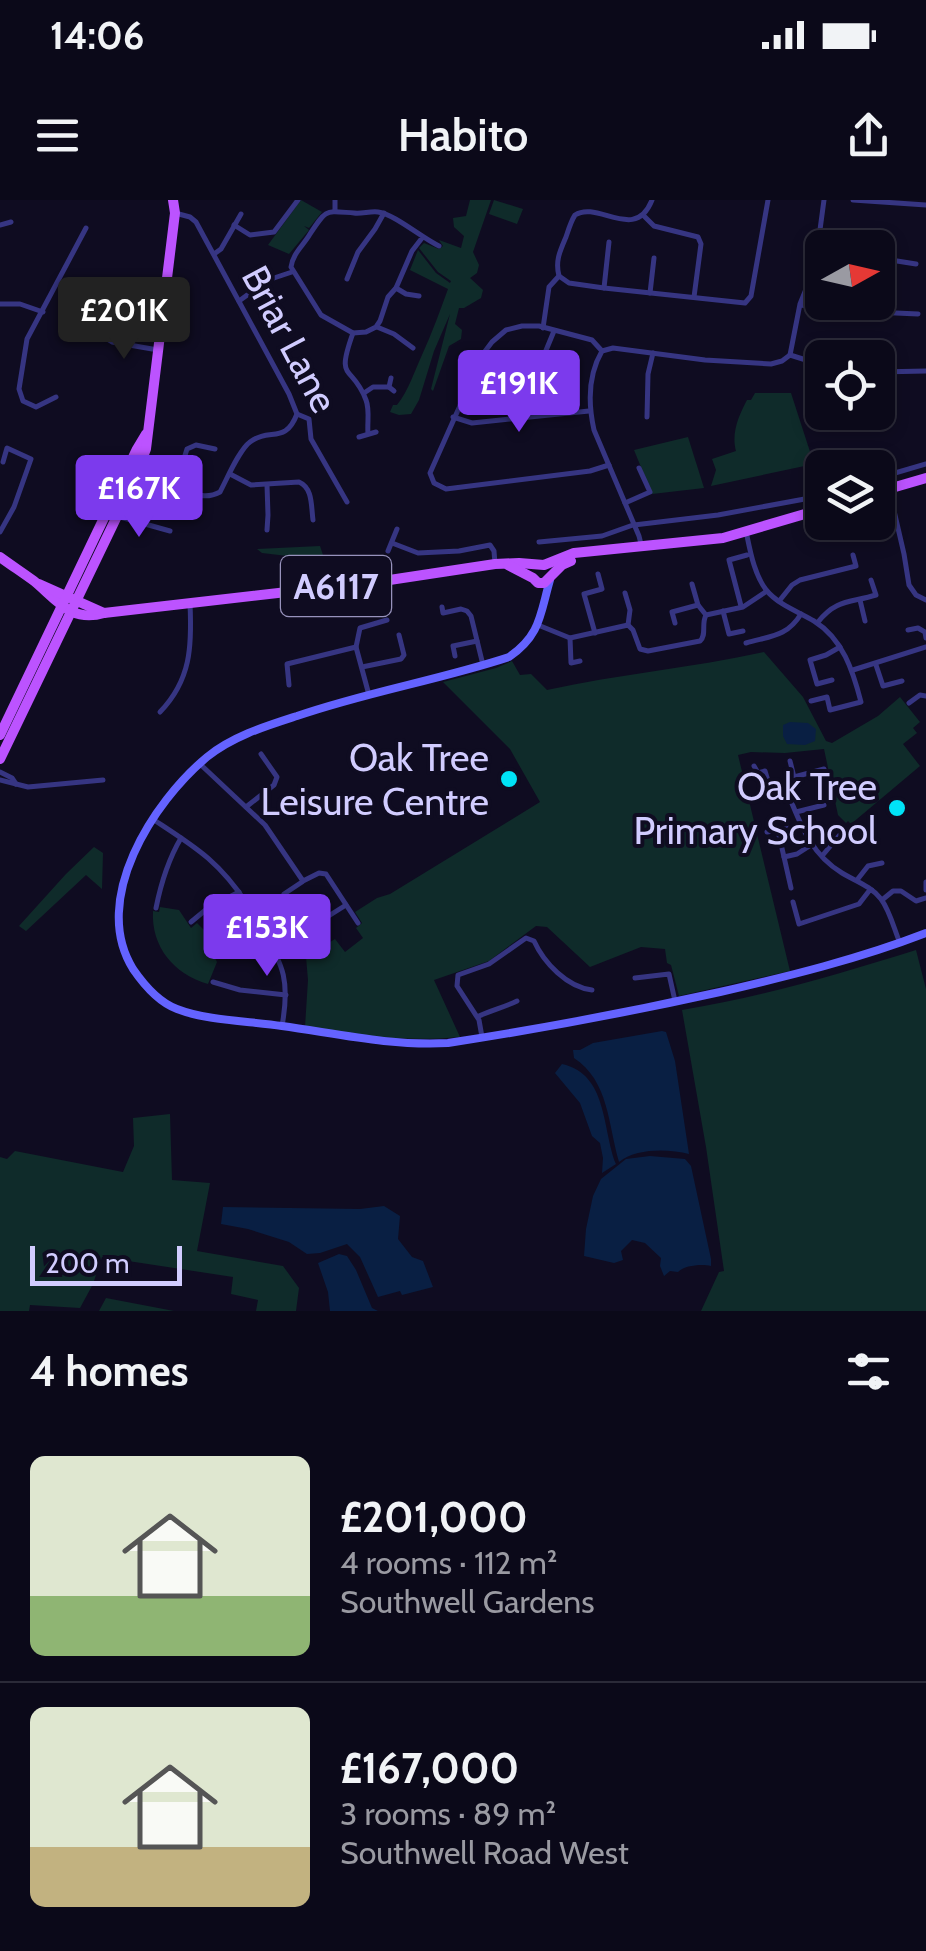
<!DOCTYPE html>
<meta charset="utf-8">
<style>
:root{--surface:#0b0919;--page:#191726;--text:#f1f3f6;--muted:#9a9aa2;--line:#2b2a38;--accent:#7c3aed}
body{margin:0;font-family:Cabin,sans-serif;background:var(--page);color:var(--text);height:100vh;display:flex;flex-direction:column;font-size:38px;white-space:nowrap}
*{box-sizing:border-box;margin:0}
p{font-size:32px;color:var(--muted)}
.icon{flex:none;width:55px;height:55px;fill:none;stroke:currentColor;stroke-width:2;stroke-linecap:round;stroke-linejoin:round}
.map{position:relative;height:1111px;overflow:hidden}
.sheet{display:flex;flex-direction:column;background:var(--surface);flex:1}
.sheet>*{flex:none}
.needle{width:65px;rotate:82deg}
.controls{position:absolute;left:805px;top:30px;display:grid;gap:20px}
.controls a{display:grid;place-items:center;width:90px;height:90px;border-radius:15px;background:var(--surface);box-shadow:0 5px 15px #0003,0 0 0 2px var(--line);font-size:50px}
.scale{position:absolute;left:30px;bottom:25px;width:152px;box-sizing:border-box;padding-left:10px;border:5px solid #d1ccff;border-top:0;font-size:28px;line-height:35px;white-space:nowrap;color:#d1ccff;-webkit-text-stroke:8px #0f0c21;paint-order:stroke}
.price{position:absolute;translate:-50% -85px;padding:0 22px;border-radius:10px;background:var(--accent);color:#fff;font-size:32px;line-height:65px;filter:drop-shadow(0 2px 5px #0008)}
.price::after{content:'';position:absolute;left:50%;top:60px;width:30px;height:22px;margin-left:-15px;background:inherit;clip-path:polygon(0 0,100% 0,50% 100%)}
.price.current{background:#222;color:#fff}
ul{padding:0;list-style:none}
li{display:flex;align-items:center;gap:30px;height:250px;padding:0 30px}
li+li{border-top:2px solid var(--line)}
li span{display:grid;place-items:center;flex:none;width:280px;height:200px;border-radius:15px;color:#555}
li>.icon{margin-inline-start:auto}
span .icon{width:120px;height:120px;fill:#fffc;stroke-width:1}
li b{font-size:42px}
h2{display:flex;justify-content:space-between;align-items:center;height:120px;padding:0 30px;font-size:42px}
.status{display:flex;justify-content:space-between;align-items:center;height:70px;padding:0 50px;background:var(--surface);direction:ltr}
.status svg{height:28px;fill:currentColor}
header{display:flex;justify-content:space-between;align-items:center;height:130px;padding:0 30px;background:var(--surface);font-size:45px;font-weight:600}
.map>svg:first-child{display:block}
.green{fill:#0f2b2a}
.water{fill:#091f43}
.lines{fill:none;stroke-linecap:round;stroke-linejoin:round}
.street{stroke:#363582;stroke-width:5}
.secondary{stroke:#6463ff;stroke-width:8}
.primary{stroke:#bc53ff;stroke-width:10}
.poi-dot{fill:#00e3f7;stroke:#0f0c21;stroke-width:4}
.labels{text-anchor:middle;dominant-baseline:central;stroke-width:8;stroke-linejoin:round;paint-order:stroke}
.shield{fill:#0f0c21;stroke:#9792bc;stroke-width:2.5}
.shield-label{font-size:35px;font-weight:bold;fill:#d1ccff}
.street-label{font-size:38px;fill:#d1ccff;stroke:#0f0c21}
.poi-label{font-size:38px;fill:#d1ccff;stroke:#0f0c21;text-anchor:end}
</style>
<div class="status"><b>14:06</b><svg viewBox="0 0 49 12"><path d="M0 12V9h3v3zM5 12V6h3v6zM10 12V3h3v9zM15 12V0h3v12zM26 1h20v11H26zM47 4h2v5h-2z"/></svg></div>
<header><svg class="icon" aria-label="menu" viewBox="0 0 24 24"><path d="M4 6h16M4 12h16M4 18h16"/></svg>Habito<svg class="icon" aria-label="share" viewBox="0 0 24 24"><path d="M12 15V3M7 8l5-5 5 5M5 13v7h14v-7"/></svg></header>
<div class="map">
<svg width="926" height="1111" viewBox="0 0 926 1111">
<rect width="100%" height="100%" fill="#0f0c21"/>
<g class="green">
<polygon points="301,0 322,12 309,28 304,26 309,30 289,54 268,45"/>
<path d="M470,0H491L473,52L479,65L477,73L470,78L483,90L481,98L464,108H459L455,124L462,130L461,139L449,146L433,191L431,189L450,114L434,151L419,200L411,214L399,215L390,212L393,205H397C409,190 414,172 422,155C432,133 440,111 448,89L410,70L418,50L436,73L450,83L451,81L438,72L419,48L424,43L439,49L443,46L439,40L461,48L464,36L454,27L453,18L466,16Z"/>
<polygon points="494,0 523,9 517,24 489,14"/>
<path d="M755,193H791L814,264L711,286L716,270L712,259L736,251C731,233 739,215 747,200H751Z"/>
<polygon points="688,237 704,288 652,294 634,250"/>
<polygon points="320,346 325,361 316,382 283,386 300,361 296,357 262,353 257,349"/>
<path d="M764,452L803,497L826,541L832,543L878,516L900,497L920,522L913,528L917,533L903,544L920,566L851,624L848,621L846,623L838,615L824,549L785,553L751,552L738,555L790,771L679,796L671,765L667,763L665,749L641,747L590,767L547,727L536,726L489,761L434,780L460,837C407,842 357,836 305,827L308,780L306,757L335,739L345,752L363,738L356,728L362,723L355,712L377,698L390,694L540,602L510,549L443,482L496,468L512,461L520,475L531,474L547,490C619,474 692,468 764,452Z"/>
<polygon points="94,647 103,653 102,689 86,675 26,731 19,726 66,674"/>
<path d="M160,707L179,710L191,728L197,723L211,737L210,748L217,762L208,784C174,774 151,747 153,711L159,712Z"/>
<path d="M916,750L926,789V1111H701L719,1072L724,1071L706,947L682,810C762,797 839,774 916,750Z"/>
<polygon points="170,914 172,980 210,983 197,1051 283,1066 299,1088 296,1111 256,1111 258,1100 231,1094 233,1077 102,1057 93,1084 80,1108 30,1105 29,1111 0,1111 0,957 7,959 15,951 123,972 134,946 133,918"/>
<polygon points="106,1098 174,1111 99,1111"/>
</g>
<g class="water">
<polygon points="790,522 808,523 816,529 815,541 805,545 787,544 783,536 783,525"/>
<path d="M662,831L666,832L675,861L689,954C668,949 637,948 619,962C608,924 609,881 574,858L573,850H580L593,843Z"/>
<path d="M562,864C608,874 602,929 616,964L602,973L603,958L600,943L592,936L580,903L555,873Z"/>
<path d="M650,956L685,959L691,966L711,1059V1066C702,1064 685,1065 678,1072L670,1071L664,1076L660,1066L661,1058L645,1043L632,1040L621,1051L623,1060L614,1063L584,1056L586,1029L593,996L601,979L626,959Z"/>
<polygon points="384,1006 400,1016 398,1039 412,1057 423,1061 433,1087 402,1095 400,1091 378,1097 360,1057 347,1044 320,1053 307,1054 289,1042 248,1029 221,1024 223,1007 360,1009"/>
<polygon points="339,1054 347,1056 356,1070 372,1108 378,1111 330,1111 328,1092 318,1063"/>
</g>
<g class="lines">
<g class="street">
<polyline points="853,0 926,5"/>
<polyline points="335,10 335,0"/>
<polyline points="175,13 190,17 196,22 289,194 297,214 309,219 311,239 347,302"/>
<polyline points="643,15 654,26 698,37 701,44 694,97"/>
<polyline points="0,25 11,22"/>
<polyline points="234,25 250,35 274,32 298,0"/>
<path d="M422,38L412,51L396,88L388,97L380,121L376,127L366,132L353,133L321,115L291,67C293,53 303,46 310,34C327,8 325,11 354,13C362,14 370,11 378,12C394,14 422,38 439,46"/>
<polyline points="214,54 221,49 241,14"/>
<polyline points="878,58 916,64"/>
<polyline points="559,76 569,83 604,88 745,103 751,96 768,0"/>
<polyline points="347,79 358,52 375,29 384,13"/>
<polyline points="396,88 406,94 419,96"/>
<polyline points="604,88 609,42"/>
<polyline points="650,93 654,58"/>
<polyline points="239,101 268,80 292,72"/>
<polyline points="0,104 20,104 43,112"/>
<polyline points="801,105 830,110 918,114"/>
<polyline points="377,127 394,134 413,148"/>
<path d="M543,128L549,87L559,76C555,61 560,51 566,37C568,31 571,21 575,15C598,0 635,43 652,0"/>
<path d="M353,133C335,183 352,163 366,200C370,210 367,223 368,233"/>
<polyline points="104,137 112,142 158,150"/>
<polyline points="602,151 592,140 539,126 522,126 506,130 492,142 483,154 430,273 434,283 446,289 590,271 609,265"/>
<polyline points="790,155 800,104 815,67 824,0"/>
<polyline points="790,155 822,165"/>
<polyline points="878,172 926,171"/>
<polyline points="391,178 389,187 394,191"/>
<polyline points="364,193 373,187 389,187"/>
<polyline points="56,197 36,207 23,201 19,189 27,139 86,28"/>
<polyline points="878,198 879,198"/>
<polyline points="453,217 472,223 589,211"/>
<polyline points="524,217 523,206 554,131"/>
<polyline points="647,217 648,174 653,153"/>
<polyline points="359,237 376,232"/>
<path d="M230,274L251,285L299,282C313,288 311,306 313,320"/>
<polyline points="878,278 926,264"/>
<path d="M166,284C184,290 202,302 220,292C227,279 239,250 250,242C270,227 285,245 297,214"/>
<polyline points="175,287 187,249 196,245 215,249"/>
<polyline points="889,289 904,354 909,385 916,395 926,400"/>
<polyline points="625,303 650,292 639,268"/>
<polyline points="120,317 170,331"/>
<polyline points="634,325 718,315 821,296"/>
<polyline points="267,330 268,315 267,285"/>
<path d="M746,331C750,350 754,375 767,391C779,405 799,412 814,421C843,439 853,471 861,502L830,510L827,497L811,501"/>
<polyline points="0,332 14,307 31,259 7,248 3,262"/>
<polyline points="539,342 602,336 633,325"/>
<polyline points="392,343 418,353 459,351 490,345 494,351 495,364"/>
<path d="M641,344L639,336L594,230C588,203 588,175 602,151L613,148L705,160L771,164L782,161L790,155"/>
<polyline points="388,351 397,329"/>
<polyline points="692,384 698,405 706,415"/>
<polyline points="625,393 630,410 628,425"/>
<polyline points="780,400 792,385 800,380 856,366 853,355"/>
<polyline points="860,400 865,421"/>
<polyline points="741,406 729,360 747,355"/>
<polyline points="442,407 443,413 461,409 467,411 471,416 483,465"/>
<polyline points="723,411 729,434 743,431"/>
<path d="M818,422C836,399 850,403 876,395L871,380"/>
<polyline points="675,423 672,412 698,405"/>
<path d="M538,425L570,438L628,425L633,430L640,449L648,451L700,441C707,435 701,424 706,415L743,407L767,391"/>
<polyline points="908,430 918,428 925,432 926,438"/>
<polyline points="595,433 584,394 602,389 598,374"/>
<polyline points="570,438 571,463 580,461"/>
<path d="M746,443C770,436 787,437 801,414"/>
<polyline points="356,447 360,428 387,420"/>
<polyline points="455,456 453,446 477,441"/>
<polyline points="876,465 883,486 902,481"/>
<polyline points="362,467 401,459 404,455 399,435"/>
<polyline points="853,470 926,447"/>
<polyline points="832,480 817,484 810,460 826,455 840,447"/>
<polyline points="289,485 287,464 356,447 369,495"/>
<polyline points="909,503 920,495 926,496"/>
<path d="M160,512C191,480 192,446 190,404"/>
<polyline points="200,564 265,625 303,681 319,673 326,674 358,723"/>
<polyline points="754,566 758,573 765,571 772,594 789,596"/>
<polyline points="0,572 12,578 16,584"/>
<polyline points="794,577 824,569"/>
<polyline points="0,580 28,587 103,580"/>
<path d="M789,596C801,626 812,655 842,673C855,681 871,686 881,699C890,711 894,729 900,743"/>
<polyline points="789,596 794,577 790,561"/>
<polyline points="246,607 274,585 277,577 261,554"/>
<polyline points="796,612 824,605"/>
<path d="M154,620C195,647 219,661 247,704"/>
<polyline points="778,631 784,657 797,654 811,645"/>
<polyline points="767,632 790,628"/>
<polyline points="822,656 843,631"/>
<polyline points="784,657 791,688"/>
<polyline points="857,680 868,666 882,663"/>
<polyline points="926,682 926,690"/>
<polyline points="284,694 302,682"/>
<polyline points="882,700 893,691 901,691 916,701 926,698"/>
<polyline points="793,702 799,724 859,704 869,691 872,690"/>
<path d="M156,708C161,683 168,660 181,638"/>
<polyline points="191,722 208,708 239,692"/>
<polyline points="319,722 346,705"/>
<path d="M233,747L262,729C284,766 290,782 282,826"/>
<polyline points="635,778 669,774 675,801"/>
<polyline points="213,782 240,790 286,795"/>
<path d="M479,816C492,810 505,807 517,801"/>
<path d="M482,837L479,820L457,786L458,775L489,764L526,738L534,741C544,763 567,787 592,790"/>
</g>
<path class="secondary" d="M550,380C540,414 541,435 509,457C439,480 366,492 297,516C266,526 233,536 207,557C153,602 90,700 133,769C144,785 158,802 177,809C208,821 250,821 282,826C339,834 390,846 448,843C539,829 630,812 720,792C789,776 859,759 926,733"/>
<g class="primary">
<polyline points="878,292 926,278"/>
<path d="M0,357C11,365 23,373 34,381C57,400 71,423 104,413L383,381L495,364L519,363L544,365L574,353L723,338L822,309"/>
<polyline points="508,365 533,378 538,383 544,383 562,365 571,361"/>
<polyline points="39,384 104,413"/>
<polyline points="0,535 137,249 146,234"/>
<polyline points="0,559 133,283 146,249 175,13 173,0"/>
</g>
</g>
<g class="poi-dot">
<circle cx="509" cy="579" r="10"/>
<circle cx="897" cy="608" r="10"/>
</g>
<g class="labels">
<rect class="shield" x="281" y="356" width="110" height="60" rx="8"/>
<g class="shield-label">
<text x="336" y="386">A6117</text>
</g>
<g class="street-label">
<text transform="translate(290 139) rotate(62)">Briar Lane</text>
</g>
<g class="poi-label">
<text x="489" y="557">Oak Tree<tspan x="489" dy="44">Leisure Centre</tspan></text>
<text x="877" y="586">Oak Tree<tspan x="877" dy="44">Primary School</tspan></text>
</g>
</g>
</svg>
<div class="controls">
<a><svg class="needle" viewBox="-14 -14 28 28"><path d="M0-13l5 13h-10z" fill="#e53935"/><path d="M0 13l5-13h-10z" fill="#9a9aa2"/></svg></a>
<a><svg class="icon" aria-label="locate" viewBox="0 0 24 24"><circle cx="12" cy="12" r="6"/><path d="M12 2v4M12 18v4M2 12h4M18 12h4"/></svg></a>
<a><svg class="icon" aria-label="layers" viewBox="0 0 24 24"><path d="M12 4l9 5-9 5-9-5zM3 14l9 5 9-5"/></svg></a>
</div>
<div class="scale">200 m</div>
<b class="price current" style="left:124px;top:162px">£201K</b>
<b class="price" style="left:519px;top:235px">£191K</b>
<b class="price" style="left:139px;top:340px">£167K</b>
<b class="price" style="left:267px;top:779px">£153K</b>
</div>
<section class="sheet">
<h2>4 homes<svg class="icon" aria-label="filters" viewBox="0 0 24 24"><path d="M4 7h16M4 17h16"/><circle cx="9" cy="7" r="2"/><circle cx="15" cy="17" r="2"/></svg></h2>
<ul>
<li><span style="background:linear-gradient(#dfe7d0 70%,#8fb573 0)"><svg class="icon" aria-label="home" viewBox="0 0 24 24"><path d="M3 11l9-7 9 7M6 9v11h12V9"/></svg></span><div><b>£201,000</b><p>4 rooms · 112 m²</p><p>Southwell Gardens</p></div></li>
<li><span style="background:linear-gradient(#dfe7d0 70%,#c2b280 0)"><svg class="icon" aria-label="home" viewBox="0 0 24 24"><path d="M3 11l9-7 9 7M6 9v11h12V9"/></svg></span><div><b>£167,000</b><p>3 rooms · 89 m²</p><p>Southwell Road West</p></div></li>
</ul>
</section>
